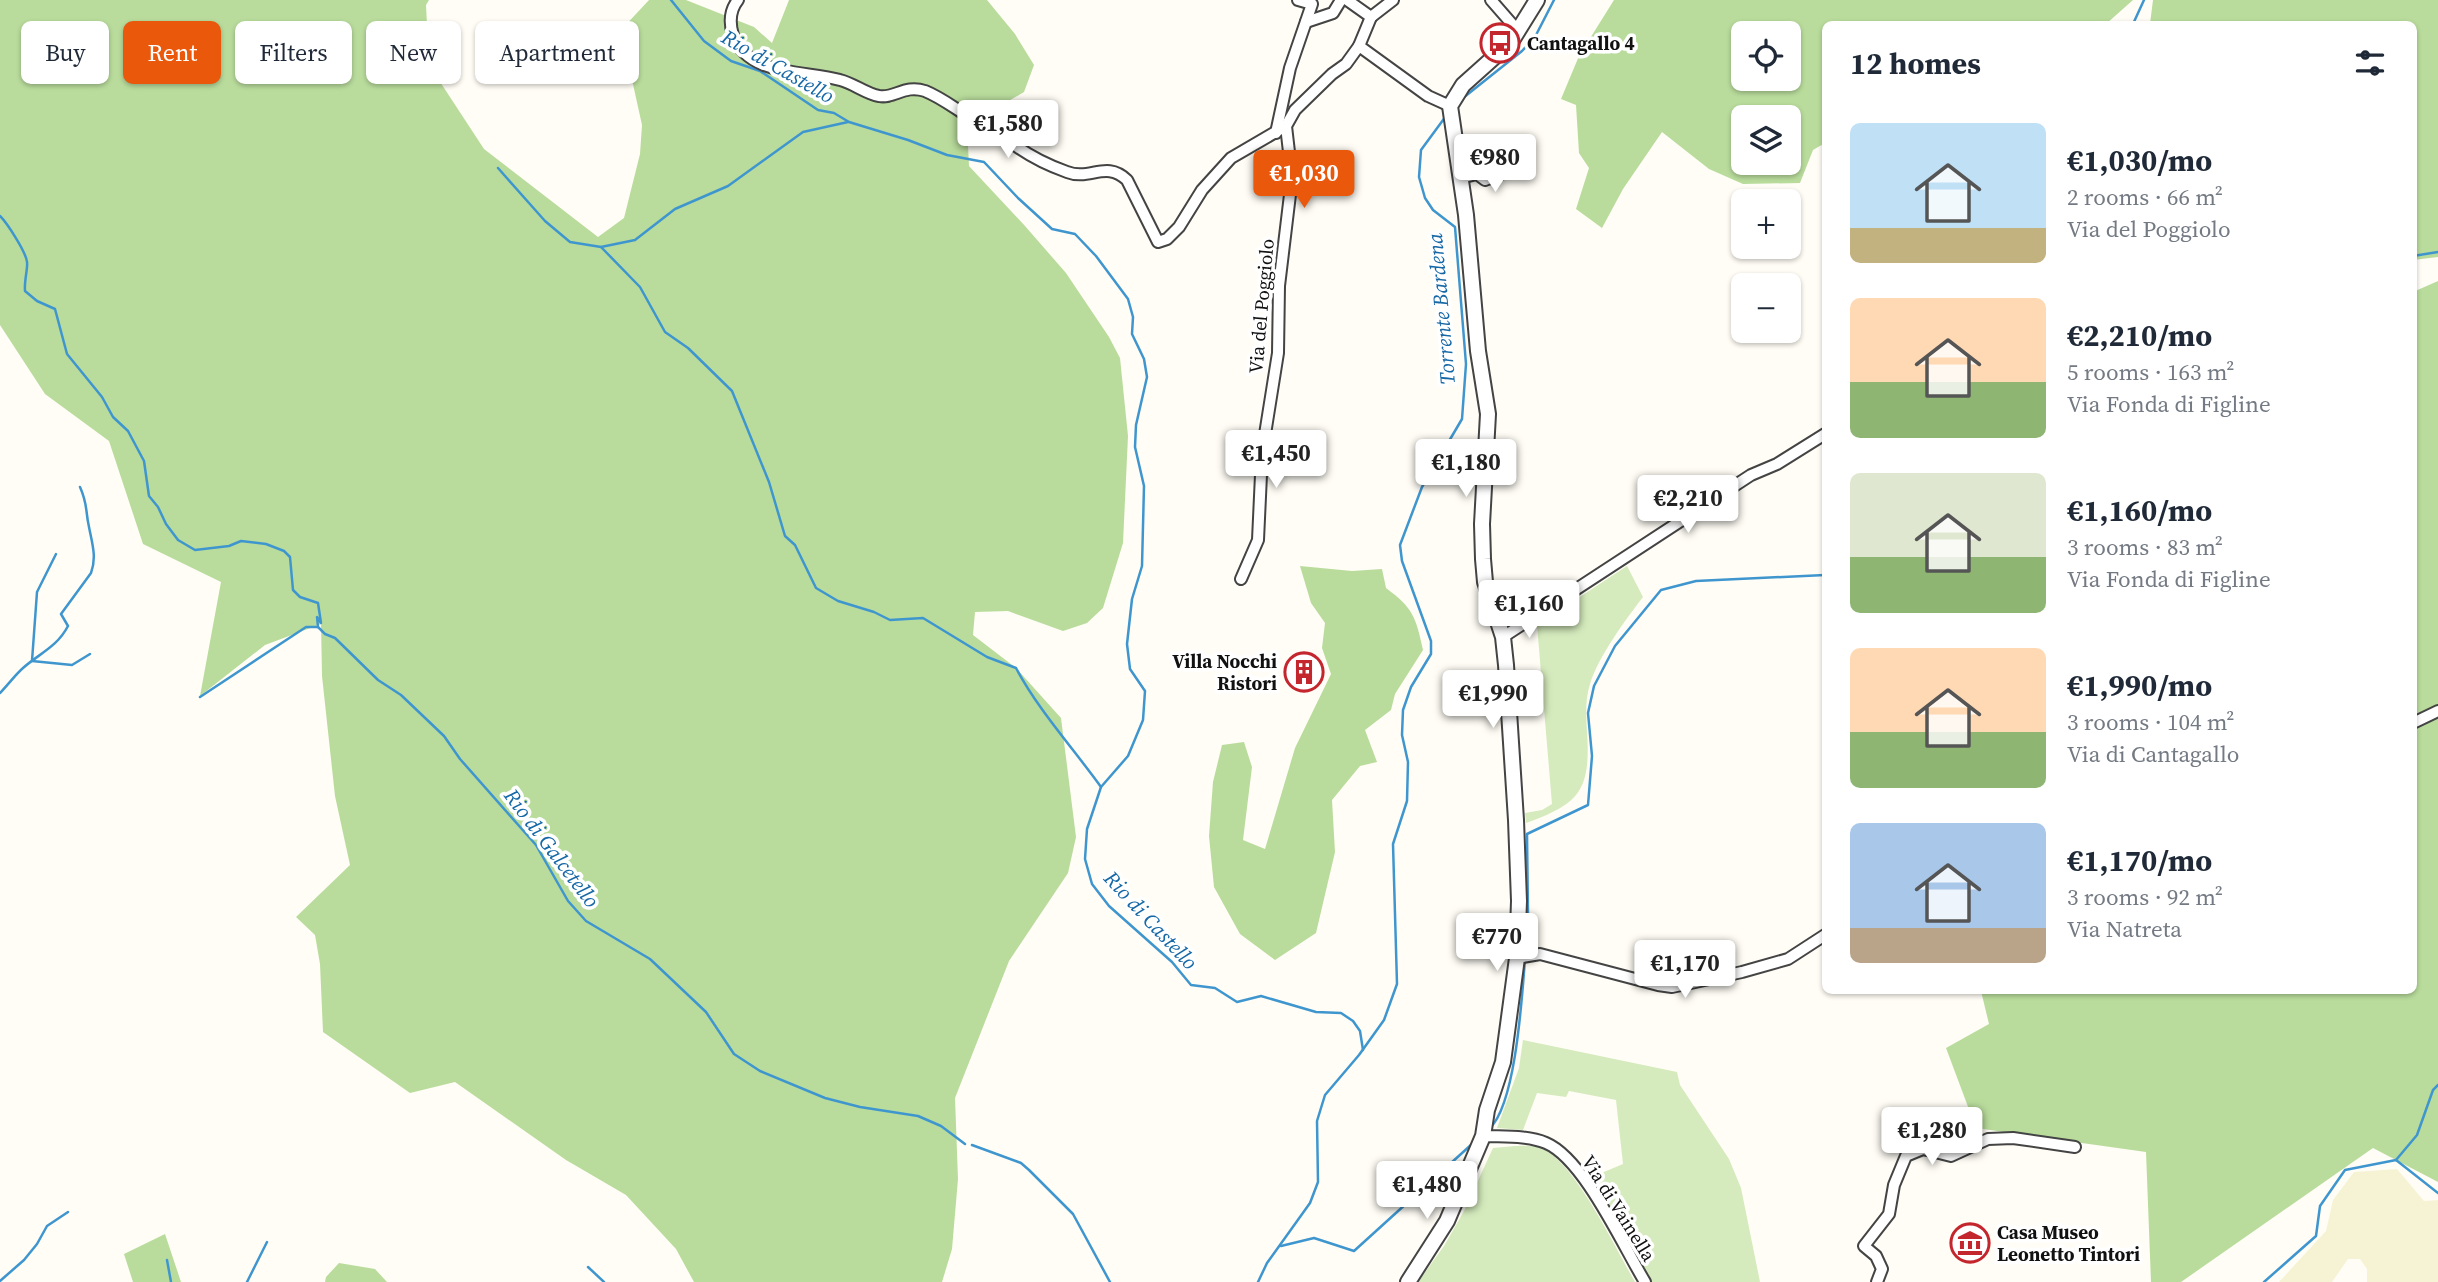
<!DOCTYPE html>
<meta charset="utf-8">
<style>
:root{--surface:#fff;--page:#f6f6f7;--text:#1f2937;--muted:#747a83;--accent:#ea580c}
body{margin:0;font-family:"Source Serif 4",serif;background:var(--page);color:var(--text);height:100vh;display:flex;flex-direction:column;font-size:26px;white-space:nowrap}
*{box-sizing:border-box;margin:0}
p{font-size:23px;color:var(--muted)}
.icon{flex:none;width:38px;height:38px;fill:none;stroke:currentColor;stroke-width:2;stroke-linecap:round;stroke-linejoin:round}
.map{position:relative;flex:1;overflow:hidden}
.details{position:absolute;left:1822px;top:21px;width:595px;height:973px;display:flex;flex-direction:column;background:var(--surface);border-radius:10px;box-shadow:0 2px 5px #0004}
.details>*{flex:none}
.banner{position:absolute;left:21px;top:21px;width:665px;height:63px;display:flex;gap:14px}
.buttons{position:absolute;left:1731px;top:21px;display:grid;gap:14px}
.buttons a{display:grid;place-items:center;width:70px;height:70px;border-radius:10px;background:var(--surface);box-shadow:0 2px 5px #0004;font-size:35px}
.price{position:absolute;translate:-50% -60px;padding:0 16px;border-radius:7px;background:#fff;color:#222;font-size:23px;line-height:46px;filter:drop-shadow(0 2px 4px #0008)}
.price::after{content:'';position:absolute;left:50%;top:42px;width:21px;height:16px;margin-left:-10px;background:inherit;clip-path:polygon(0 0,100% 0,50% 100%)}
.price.current{background:var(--accent);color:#fff}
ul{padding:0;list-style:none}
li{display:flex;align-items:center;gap:21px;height:175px;padding:0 28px}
li span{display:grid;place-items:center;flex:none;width:196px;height:140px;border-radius:10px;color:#555}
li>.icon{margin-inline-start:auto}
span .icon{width:84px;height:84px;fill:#fffc;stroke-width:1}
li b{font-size:30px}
h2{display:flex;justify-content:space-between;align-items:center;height:84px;padding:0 28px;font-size:30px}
.chip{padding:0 24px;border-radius:10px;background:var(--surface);box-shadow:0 2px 5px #0004;font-size:24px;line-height:63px}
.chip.current{background:var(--accent);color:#fff}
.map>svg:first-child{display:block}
.farmland{fill:#f6f3d4}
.green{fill:#d5ebbd}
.forest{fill:#b9dc9c;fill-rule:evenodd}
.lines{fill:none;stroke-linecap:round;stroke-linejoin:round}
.stream{stroke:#3f96cf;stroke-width:2.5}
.minor-casing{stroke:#444;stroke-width:14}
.tertiary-casing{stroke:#444;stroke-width:18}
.minor{stroke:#fff;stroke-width:10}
.tertiary{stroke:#fff;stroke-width:14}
.labels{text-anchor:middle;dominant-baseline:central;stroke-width:7;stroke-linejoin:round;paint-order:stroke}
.poi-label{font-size:19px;font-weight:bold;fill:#111;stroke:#fff;text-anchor:start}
.street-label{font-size:19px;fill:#111;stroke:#fff}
.water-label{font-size:21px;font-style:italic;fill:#1768a6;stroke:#fff}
</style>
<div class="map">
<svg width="2438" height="1282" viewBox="0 0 2438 1282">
<rect width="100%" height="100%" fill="#fffdf5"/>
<polygon class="farmland" points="2397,1169 2424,1201 2438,1200 2438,1282 2367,1282 2367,1269 2360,1259 2348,1259 2332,1282 2279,1282 2326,1231 2333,1200 2354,1172"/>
<g class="green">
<path d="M1627,566L1643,597C1626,619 1598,657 1590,684C1585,700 1586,716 1587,732C1591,791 1579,804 1526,823L1525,813L1542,810L1552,804L1537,625Z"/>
<polygon points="1523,1040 1677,1072 1680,1085 1729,1159 1741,1188 1760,1282 1651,1282 1592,1177 1623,1164 1616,1100 1569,1091 1566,1097 1537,1093 1523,1130 1497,1128 1519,1068"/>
<path d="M1515,1146C1523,1146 1535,1145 1542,1148C1576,1164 1616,1249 1635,1282H1418L1444,1246L1464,1211L1493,1148Z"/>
</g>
<g class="forest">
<polygon points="0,0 429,0 426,5 429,65 484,149 598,237 624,218 640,154 642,125 621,30 649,0 686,0 754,27 772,43 789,0 987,0 1015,34 1034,65 1024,92 967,125 969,166 1025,226 1066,273 1109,337 1120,358 1128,436 1123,543 1103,608 1087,623 1063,631 1008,611 975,612 973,635 1016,668 1061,718 1076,837 1068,873 1009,961 955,1098 958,1179 952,1249 942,1282 694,1282 676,1249 626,1195 566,1160 455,1082 410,1093 323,1032 320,964 315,935 296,917 350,865 335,796 322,676 321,624 265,645 200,696 221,582 143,544 109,441 45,394 0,325"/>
<path d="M1614,0H2133L2106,24H1825V143L1813,150L1800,183L1743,184L1709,169L1662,132L1623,189L1602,228L1576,209L1589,168L1579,153L1576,105L1561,99L1579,56ZM1788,33V79H1743V33ZM1788,117V163H1743V117Z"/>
<polygon points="2153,0 2438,0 2438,257 2413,260 2413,24 2150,24"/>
<polygon points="2438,281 2438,1182 2373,1148 2181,1282 2151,1282 2146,1152 1976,1128 1946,1048 1989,1024 1981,991 2413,990 2413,292"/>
<path d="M1300,566L1352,571L1382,569L1386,588C1413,608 1416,617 1423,650L1395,694L1391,710L1365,730L1377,762L1360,766L1332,800L1335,852L1316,933L1275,960L1240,934L1214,887L1209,836L1213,782L1222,745L1244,742L1252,767L1243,840L1265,849L1295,748L1331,674L1322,648L1325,623L1311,603Z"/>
<polygon points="165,1234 181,1282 133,1282 124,1254"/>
<polygon points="339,1263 375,1269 387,1282 325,1282 326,1277"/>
</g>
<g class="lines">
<g class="stream">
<polyline points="671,0 704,41 731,61 760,71 818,110 834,113 849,122 908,140 947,155 984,162 1018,198 1052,229 1075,234 1096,256 1128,299 1133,317 1132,334 1144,359 1147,377 1136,425 1135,447 1144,486 1142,566 1132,599 1127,644 1130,669 1145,691 1143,720 1128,756 1101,787 1087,829 1085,859 1092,884 1109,906 1172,962 1191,985 1215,988 1237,1002 1261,996 1316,1012 1341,1013 1353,1021 1360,1031 1363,1050"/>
<polyline points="2133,24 2144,0"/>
<polyline points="1463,98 1522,51 1535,37 1554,0"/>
<polyline points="498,168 545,221 570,242 601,247 635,240 675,209 728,186 803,132 848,122"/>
<path d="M0,216C7,223 26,252 27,262C28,268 24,281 25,291L37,301L55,309L67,354L102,397L113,417L128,431L144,461L149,496L158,507L166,524L178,540L195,550L229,546L241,541L266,544L284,551L290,557L293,590L300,597L318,603L321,623L317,617L318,627L325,634L335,638L378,680L401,695L444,736L460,759L536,845L568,901L586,921L650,959L706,1012L734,1054L760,1071L825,1098L860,1107L918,1116L941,1126L965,1144"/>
<path d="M601,247L640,287L665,332L688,348L732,391L769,482L785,536L795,545L816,588L838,601L874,612L890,620L923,618L987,657L1016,668C1039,711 1073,748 1101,787"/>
<polyline points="2413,256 2438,252"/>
<polyline points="56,554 37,592 32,661 72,665 90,654"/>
<path d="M0,693C8,685 15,675 23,668C40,653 57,647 68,626L61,614L91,573C97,557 92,543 89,527C85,509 88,505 80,487"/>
<polyline points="200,697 306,627 318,627"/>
<polyline points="1525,952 1528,914 1527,834 1588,805 1592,756 1588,713 1594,686 1615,646 1661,590 1696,581 1825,575"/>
<path d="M1490,1128C1516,1103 1522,996 1525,959"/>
<polyline points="972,1145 1021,1163 1029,1170 1073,1214 1110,1282"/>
<polyline points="2396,1160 2417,1135 2433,1090 2438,1085"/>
<polyline points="2396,1160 2438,1193"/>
<polyline points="1281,1246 1314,1238 1354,1251 1472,1144"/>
<polyline points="167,1260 171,1282"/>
<polyline points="588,1267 604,1282"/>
<polyline points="0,1281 24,1260 37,1244 47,1226 68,1212"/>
<polyline points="247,1282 267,1242"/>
<polyline points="1258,1282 1267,1263 1310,1203 1318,1182 1317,1121 1325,1095 1359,1055 1384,1020 1397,984 1393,844 1407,801 1408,762 1402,735 1403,710 1411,687 1431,654 1431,641 1402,561 1400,545 1422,487 1462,419 1466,364 1455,227 1433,210 1425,198 1419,177 1421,150 1446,116"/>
<polyline points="2264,1282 2316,1236 2320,1206 2345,1170 2396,1160"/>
</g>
<g class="minor-casing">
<g id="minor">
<path d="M738,0C730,10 729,22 733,35C748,77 805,70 840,80C853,83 866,94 879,96C894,99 905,84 925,91C940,97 953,107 966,115C977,121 990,124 1000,131C1005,136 1010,141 1016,146C1030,156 1050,166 1067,172C1090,181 1106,160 1127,180L1158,242L1167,239L1179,227L1202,190L1231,158L1286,126"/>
<polyline points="1347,0 1371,17"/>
<polyline points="1491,0 1519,32"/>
<polyline points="1371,17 1359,46 1428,96 1450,106"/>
<polyline points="1371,17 1393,0"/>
<polyline points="1306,22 1333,13 1341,0"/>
<polyline points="1276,133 1290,68 1312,4 1298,0"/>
<polyline points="1460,178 1477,174 1485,180 1519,167"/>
<polyline points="1241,579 1258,540 1262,453 1278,353 1279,286 1292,178 1286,126 1295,110 1332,74 1346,64 1359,46"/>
<polyline points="1503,637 1751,475 1777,464 1825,434"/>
<polyline points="2413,723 2438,711"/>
<polyline points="1517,958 1540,954 1658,985 1672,987 1742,972 1788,959 1825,935"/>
<path d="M1483,1136C1504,1137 1527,1135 1546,1143C1584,1159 1623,1246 1645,1282"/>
<polyline points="1877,1282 1882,1269 1876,1256 1864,1246 1889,1214 1894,1185 1906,1156 1923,1149 1951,1156 1988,1139 2013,1138 2075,1147"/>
</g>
</g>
<g class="tertiary-casing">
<polyline id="tertiary" points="1408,1282 1447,1221 1483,1136 1487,1110 1503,1062 1517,958 1519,901 1516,820 1506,665 1503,637 1485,582 1483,559 1482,524 1488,414 1478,351 1466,215 1450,106 1463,85 1511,42 1537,0"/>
</g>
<use href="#minor" class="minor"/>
<use href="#tertiary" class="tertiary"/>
</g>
<defs>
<g id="bus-ring" transform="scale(2.0125)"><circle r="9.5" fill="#fff" stroke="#c4262e" stroke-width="1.5"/><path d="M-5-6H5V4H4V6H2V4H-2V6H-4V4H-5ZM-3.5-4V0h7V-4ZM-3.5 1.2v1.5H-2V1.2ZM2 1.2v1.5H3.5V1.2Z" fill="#c4262e"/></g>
<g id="building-ring" transform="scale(2.0125)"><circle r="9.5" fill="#fff" stroke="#c4262e" stroke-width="1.5"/><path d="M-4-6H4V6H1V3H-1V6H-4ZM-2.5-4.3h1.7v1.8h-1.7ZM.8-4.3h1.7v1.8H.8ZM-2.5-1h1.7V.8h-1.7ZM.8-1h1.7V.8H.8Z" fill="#c4262e"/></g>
<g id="museum-ring" transform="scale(2.0125)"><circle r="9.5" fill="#fff" stroke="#c4262e" stroke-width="1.5"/><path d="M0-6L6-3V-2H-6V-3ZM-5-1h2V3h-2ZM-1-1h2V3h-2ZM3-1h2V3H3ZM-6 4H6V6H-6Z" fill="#c4262e"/></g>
</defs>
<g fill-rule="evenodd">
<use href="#bus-ring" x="1500" y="43"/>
<use href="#building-ring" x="1304" y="672"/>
<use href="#museum-ring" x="1970" y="1243"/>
</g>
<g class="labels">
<g class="poi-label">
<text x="1527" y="43">Cantagallo 4</text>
<text x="1277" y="661" text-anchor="end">Villa Nocchi<tspan x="1277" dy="22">Ristori</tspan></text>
<text x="1997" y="1232">Casa Museo<tspan x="1997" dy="22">Leonetto Tintori</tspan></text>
</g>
<g class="street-label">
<text transform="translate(1261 306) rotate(-85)">Via del Poggiolo</text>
<text transform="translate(1619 1208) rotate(58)">Via di Vainella</text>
</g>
<g class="water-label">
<text transform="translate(778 66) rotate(30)">Rio di Castello</text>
<text transform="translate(1441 309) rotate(-95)">Torrente Bardena</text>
<text transform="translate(552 848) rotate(53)">Rio di Galcetello</text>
<text transform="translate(1151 920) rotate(47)">Rio di Castello</text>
</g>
</g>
</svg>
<div class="buttons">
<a><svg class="icon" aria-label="locate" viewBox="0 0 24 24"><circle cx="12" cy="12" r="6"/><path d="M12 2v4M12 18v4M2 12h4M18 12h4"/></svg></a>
<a><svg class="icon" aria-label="layers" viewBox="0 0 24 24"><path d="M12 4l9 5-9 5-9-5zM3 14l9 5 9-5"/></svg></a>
<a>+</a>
<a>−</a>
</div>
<b class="price" style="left:1008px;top:160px">€1,580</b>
<b class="price" style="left:1495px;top:194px">€980</b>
<b class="price current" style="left:1304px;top:210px">€1,030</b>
<b class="price" style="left:1276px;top:490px">€1,450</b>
<b class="price" style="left:1466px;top:499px">€1,180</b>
<b class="price" style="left:1688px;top:535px">€2,210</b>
<b class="price" style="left:1529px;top:640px">€1,160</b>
<b class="price" style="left:1493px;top:730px">€1,990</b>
<b class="price" style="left:1497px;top:973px">€770</b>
<b class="price" style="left:1685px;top:1000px">€1,170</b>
<b class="price" style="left:1932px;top:1167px">€1,280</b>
<b class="price" style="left:1427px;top:1221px">€1,480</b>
<div class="banner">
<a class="chip">Buy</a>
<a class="chip current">Rent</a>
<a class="chip">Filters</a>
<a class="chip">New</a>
<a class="chip">Apartment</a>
</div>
<section class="details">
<h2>12 homes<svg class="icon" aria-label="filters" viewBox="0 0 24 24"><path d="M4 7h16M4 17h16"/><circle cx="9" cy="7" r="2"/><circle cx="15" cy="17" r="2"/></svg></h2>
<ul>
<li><span style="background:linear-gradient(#bfe0f5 75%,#c2b280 0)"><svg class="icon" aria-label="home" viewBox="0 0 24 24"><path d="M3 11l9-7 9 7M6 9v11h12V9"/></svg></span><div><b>€1,030/mo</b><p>2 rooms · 66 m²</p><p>Via del Poggiolo</p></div></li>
<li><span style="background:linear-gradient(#ffd9b3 60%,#8fb573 0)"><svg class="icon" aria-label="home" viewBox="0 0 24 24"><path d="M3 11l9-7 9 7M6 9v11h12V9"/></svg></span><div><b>€2,210/mo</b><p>5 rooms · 163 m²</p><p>Via Fonda di Figline</p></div></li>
<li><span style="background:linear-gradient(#dfe7d0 60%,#8fb573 0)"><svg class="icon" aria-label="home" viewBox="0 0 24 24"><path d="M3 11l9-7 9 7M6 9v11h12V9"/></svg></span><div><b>€1,160/mo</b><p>3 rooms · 83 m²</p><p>Via Fonda di Figline</p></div></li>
<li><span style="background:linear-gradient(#ffd9b3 60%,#8fb573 0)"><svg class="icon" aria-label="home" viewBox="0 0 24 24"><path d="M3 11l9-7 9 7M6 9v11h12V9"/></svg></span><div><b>€1,990/mo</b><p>3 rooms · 104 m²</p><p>Via di Cantagallo</p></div></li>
<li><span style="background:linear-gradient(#a9c7e8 75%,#b9a48a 0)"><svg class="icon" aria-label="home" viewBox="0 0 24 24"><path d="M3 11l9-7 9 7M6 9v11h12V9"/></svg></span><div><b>€1,170/mo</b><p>3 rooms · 92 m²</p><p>Via Natreta</p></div></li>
</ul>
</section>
</div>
